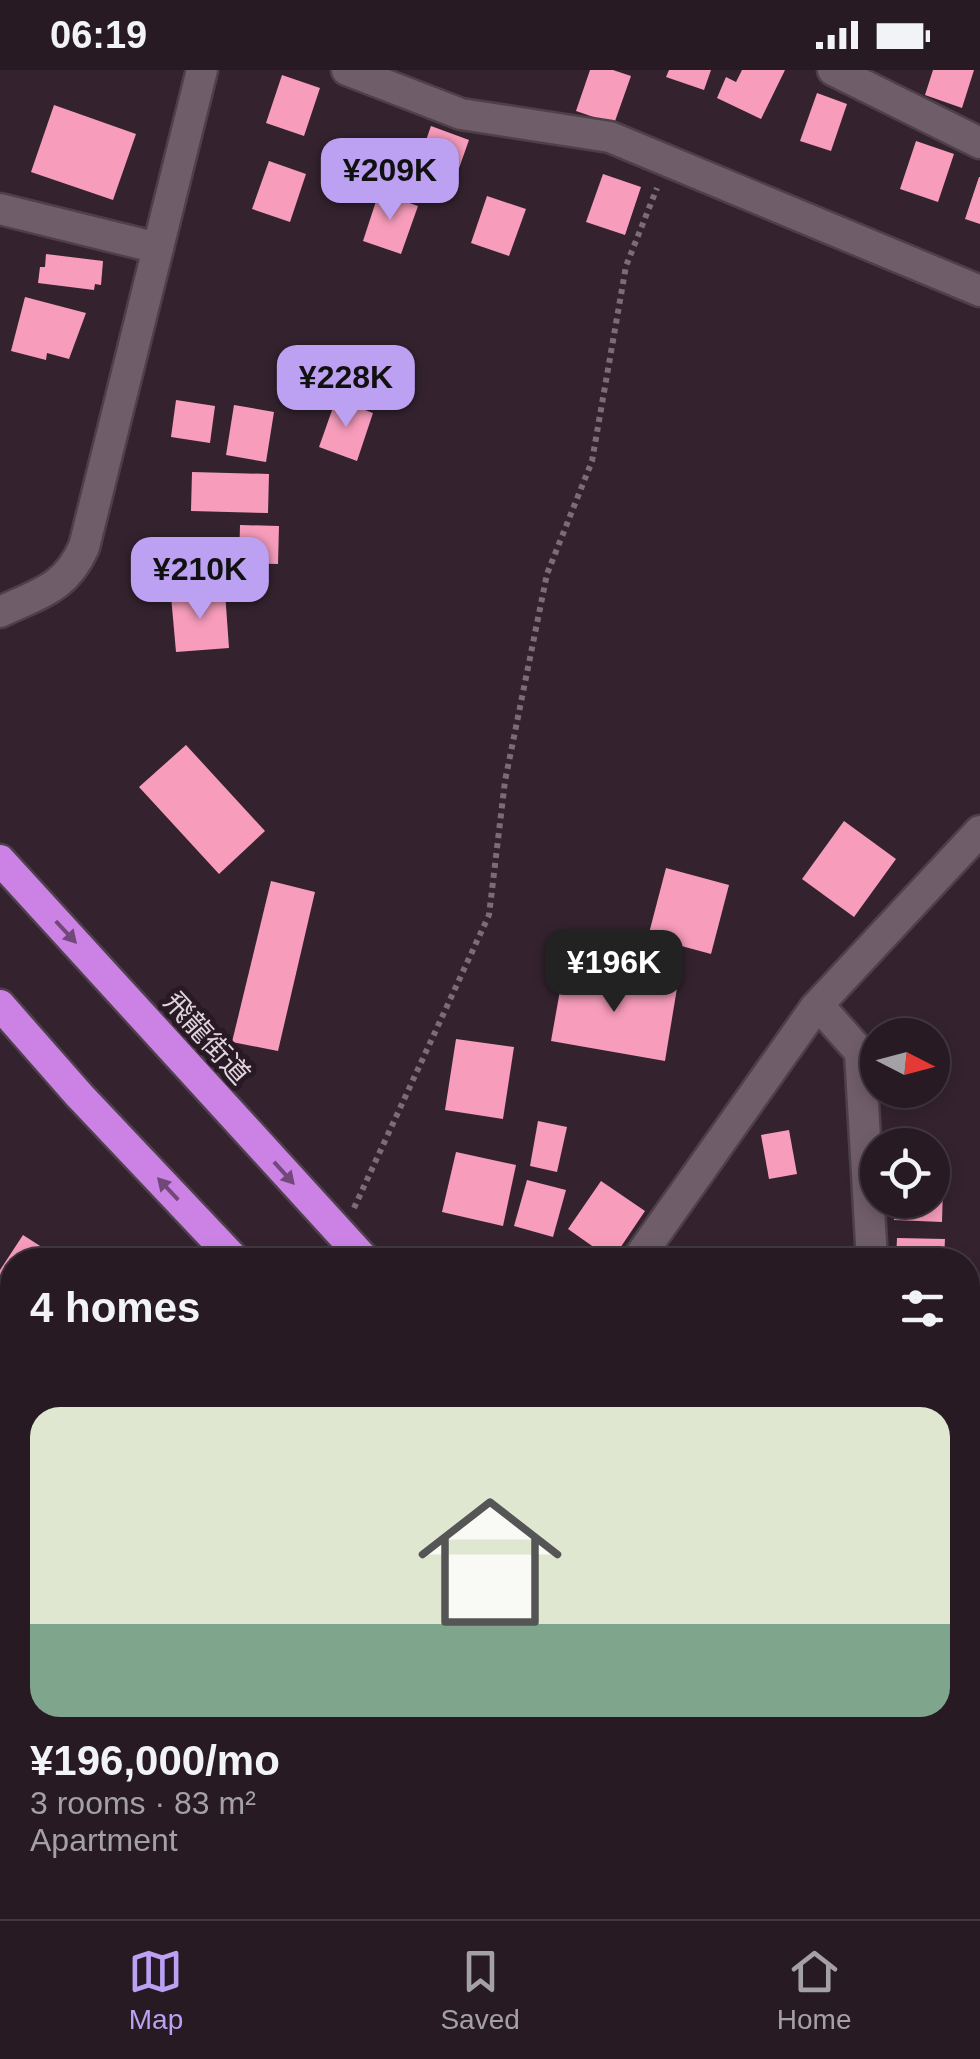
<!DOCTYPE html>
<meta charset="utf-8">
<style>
:root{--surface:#271a23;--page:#332730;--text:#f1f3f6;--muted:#a4a1a6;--line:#433841;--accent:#bca0f2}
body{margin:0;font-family:Helvetica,"Noto Sans JP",sans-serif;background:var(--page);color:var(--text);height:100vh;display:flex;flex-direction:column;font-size:38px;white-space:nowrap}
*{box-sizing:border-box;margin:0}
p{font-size:32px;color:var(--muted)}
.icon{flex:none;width:55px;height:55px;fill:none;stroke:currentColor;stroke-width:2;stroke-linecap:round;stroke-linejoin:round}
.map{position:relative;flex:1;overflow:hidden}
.drawer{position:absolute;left:0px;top:1178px;width:980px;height:672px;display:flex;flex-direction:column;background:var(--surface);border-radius:40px 40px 0 0;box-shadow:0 5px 15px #0003,0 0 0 2px var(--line)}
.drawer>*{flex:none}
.needle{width:65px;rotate:96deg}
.buttons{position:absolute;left:860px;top:948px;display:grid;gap:20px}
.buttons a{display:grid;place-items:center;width:90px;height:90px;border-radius:50%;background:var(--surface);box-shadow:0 5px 15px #0003,0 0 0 2px var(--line);font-size:50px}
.price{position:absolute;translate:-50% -85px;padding:0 22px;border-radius:20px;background:var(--accent);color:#111;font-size:32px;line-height:65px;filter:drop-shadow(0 2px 5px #0008)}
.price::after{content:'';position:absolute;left:50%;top:60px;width:30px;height:22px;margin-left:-15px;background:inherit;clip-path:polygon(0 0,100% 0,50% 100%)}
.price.on{background:#222;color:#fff}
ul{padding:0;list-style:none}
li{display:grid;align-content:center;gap:20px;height:530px;padding:0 30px}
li+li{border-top:2px solid var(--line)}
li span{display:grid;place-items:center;height:310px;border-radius:30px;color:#555}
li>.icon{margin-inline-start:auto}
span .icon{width:180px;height:180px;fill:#fffc;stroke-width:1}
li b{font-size:42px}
h2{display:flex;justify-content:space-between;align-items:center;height:120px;padding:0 30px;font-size:42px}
.status{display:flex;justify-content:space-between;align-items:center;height:70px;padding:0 50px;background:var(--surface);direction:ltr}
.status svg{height:28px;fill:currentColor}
.tab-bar{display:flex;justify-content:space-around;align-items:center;height:140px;border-top:2px solid var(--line);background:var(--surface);font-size:28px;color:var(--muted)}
.tab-bar a{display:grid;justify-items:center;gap:5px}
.tab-bar .on{color:var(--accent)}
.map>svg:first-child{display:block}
.building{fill:#f79cbb}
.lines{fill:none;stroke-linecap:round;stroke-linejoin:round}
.minor-casing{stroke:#4e404a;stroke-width:35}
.major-casing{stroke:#4e404a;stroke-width:35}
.highway-casing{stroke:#4e404a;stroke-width:35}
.path{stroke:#7b6d76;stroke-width:6;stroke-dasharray:5 5;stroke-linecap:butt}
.minor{stroke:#705d6a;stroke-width:30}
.major{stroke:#a773b3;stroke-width:30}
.highway{stroke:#cb82e4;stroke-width:30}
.oneway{fill:#72487b}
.labels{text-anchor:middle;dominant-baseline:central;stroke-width:10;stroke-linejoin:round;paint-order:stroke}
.street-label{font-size:28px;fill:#dfd4db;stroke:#291925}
</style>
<div class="status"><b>06:19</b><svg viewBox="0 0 49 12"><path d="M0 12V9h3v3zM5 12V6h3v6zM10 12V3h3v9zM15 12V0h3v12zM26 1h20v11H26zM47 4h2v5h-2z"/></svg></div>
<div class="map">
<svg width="980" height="1849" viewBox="0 0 980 1849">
<rect width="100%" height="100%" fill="#34232f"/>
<g class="building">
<polygon points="590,0 613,0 631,6 614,54 576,41"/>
<polygon points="669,0 711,0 704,20 666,7"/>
<polygon points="742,0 785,0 761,49 717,28 726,7 736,12"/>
<polygon points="933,0 974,0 962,38 925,25"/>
<polygon points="282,5 320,18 304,66 266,53"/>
<polygon points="817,23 847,34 831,81 800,71"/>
<polygon points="54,35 136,64 113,130 31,102"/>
<polygon points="431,56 469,70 452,118 414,104"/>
<polygon points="916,71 954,84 938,132 900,119"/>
<polygon points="269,91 306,104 290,152 252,139"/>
<polygon points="603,104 641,117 625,165 586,152"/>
<polygon points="979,107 980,107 980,154 965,149"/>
<polygon points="379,122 418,136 401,184 363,171"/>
<polygon points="487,126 526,139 509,186 471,173"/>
<polygon points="46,184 103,191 101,215 95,214 94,220 38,213 40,197 45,197"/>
<polygon points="25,227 86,243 69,289 47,283 46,290 11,281"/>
<polygon points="336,329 373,343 357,391 319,377"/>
<polygon points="176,330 215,336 210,373 171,367"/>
<polygon points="234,335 274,342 266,392 226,385"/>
<polygon points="192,402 269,404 268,443 191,441"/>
<polygon points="240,455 279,456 278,494 239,493"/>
<polygon points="225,522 229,578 176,582 171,526"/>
<polygon points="186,675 265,761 219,804 139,717"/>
<polygon points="844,751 896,789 854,847 802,809"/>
<polygon points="666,798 729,815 711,884 648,867"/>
<polygon points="271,811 315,822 278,981 232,972"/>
<polygon points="564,898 677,918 665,991 551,971"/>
<polygon points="456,969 514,977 503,1049 445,1040"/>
<polygon points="538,1051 567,1057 557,1102 530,1096"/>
<polygon points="789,1060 797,1104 769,1109 761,1065"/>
<polygon points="456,1082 516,1095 503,1156 442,1142"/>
<polygon points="527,1110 566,1120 553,1167 514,1156"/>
<polygon points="601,1111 645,1141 612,1190 568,1159"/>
<polygon points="932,1117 943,1117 942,1152 894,1150 895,1130 932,1130"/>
<polygon points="23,1165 62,1190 12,1190 12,1239 0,1228 0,1200"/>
<polygon points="897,1168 945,1169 944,1190 896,1190"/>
<polygon points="976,1363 980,1364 980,1453 968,1452"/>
<polygon points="12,1364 12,1454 0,1472 0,1382"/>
<polygon points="12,1509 12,1535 4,1512"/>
<polygon points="0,1639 12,1640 12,1688 0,1688"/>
</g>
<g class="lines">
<g class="minor-casing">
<g id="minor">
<polyline points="347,0 461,44 610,67 980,221"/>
<polyline points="833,0 980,73"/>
<polyline points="0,139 158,178"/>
<path d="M0,542C40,523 65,519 84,477L202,0"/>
<polyline points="815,938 828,946 860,982 872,1190"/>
<polyline points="637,1190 815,938 980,761"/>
<polyline points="0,1282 12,1292"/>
<polyline points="0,1603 12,1599"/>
<polyline points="968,1680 980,1690"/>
<polyline points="443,1838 445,1849"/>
<polyline points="857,1838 872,1849"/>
</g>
</g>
<g class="major-casing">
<polyline id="major" points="968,1505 980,1505"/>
</g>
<g class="highway-casing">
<g id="highway">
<polyline points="0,790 365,1190"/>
<polyline points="0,935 79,1025 235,1190"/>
<polyline points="968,1740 980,1749"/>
<polyline points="968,1836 980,1846"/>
</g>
</g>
<polyline class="path" points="354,1138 489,845 505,711 547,504 592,391 626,196 657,118"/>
<use href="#minor" class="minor"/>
<use href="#major" class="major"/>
<use href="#highway" class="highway"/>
</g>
<defs><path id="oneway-solid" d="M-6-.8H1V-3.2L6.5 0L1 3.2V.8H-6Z" transform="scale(2.5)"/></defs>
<g class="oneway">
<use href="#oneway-solid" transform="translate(66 862) rotate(47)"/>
<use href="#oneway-solid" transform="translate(284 1103) rotate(48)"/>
<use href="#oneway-solid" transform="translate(168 1119) rotate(-133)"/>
</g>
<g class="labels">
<g class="street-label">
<text transform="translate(207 968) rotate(48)">飛龍街道</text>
</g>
</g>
</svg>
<div class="buttons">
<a><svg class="needle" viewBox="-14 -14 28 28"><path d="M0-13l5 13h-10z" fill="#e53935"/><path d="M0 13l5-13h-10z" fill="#a4a1a6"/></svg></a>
<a><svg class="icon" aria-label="locate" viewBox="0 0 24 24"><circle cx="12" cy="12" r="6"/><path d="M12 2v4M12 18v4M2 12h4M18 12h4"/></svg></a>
</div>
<b class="price" style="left:390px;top:153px">¥209K</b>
<b class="price" style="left:346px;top:360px">¥228K</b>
<b class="price" style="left:200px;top:552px">¥210K</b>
<b class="price on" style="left:614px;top:945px">¥196K</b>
<section class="drawer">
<h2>4 homes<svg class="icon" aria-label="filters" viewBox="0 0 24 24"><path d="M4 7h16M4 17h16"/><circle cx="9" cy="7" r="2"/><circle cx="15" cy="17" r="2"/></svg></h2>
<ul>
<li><span style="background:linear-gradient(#dfe7d0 70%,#7fa58c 0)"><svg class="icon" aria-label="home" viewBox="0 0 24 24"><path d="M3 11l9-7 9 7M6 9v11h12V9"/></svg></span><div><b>¥196,000/mo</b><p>3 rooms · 83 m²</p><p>Apartment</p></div></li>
</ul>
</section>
</div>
<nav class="tab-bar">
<a class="on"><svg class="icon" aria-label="map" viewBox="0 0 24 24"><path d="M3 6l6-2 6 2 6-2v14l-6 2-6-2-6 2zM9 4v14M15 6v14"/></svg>Map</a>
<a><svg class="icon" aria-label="saved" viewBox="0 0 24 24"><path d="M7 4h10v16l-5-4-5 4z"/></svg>Saved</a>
<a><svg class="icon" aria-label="home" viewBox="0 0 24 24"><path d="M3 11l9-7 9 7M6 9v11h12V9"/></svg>Home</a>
</nav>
